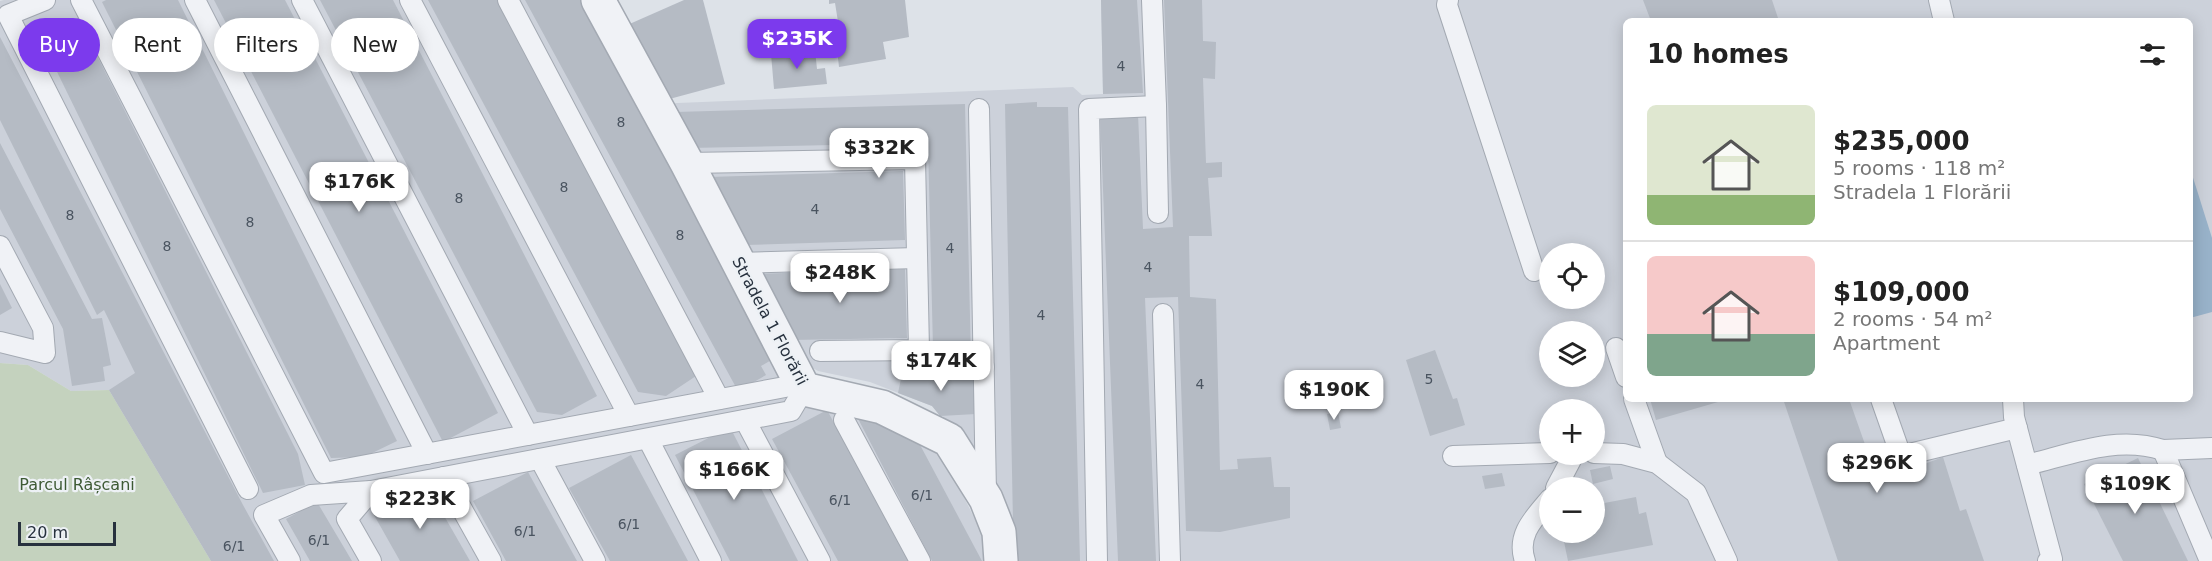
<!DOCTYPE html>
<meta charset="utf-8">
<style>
:root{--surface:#fff;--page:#f6f6f6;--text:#222;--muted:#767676;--line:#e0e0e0;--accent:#7c3aed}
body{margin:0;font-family:"DejaVu Sans",sans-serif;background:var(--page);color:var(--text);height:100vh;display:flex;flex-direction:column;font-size:22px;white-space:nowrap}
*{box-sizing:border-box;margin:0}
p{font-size:20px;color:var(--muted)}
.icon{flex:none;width:33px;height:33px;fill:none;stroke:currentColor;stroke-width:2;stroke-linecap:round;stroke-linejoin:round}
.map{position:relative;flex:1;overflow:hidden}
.sheet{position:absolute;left:1623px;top:18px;width:570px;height:384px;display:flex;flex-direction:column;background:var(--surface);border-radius:9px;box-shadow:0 3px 15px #0003}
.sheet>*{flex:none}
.guide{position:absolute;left:18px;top:18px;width:570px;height:54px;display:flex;gap:12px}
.tools{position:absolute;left:1539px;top:243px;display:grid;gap:12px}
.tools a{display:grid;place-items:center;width:66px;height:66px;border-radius:50%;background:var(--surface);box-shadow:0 3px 15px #0003;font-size:30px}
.scale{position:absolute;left:18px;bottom:15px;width:98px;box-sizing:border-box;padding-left:6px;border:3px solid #27313e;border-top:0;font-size:16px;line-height:21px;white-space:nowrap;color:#27313e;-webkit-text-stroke:4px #edf1f5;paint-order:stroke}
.price{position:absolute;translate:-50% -51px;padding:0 14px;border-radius:12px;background:#fff;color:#222;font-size:20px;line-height:39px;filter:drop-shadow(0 2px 3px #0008)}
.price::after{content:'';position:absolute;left:50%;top:36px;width:18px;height:14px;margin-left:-9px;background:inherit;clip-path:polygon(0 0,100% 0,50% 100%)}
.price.active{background:var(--accent);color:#fff}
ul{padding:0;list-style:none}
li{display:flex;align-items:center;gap:18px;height:150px;padding:0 24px}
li+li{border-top:2px solid var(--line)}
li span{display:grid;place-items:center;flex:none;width:168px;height:120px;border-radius:9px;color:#555}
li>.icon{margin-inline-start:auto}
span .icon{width:72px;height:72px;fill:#fffc;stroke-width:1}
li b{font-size:26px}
h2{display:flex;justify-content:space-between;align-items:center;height:72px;padding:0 24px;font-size:26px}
.pill{padding:0 21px;border-radius:27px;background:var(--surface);box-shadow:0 3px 15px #0003;font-size:21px;line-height:54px}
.pill.active{background:var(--accent);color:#fff}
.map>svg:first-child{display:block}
.built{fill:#ccd1da;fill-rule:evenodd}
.green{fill:#c4d2be}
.water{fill:#98b2c9}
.building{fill:#b5bbc4}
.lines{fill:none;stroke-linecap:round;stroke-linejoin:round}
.service-casing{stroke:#a3a9b2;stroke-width:22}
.minor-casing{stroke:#a3a9b2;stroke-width:36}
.service{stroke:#f0f2f6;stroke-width:20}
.minor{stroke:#f0f2f6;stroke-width:33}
.labels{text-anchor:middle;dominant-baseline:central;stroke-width:4.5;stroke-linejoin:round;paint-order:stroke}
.number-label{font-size:14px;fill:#4a5460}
.street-label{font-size:16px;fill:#27313e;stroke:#edf1f5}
.park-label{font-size:16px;fill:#3d5a34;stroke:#edf1f5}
</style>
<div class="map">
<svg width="2212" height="561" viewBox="0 0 2212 561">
<rect width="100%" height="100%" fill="#dde2e8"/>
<g class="built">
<polygon points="4,0 579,0 789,396 853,409 937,444 990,549 988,561 211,561 109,390 71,391 28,365 0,363 0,1"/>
<path d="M1101,0H2212V561H1016L962,435L932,406L870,382L818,371L811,367L653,104L1073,87L1082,95L1103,94ZM1626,21H2190V399H1626ZM1550,254H1594V298H1550ZM1550,332H1594V376H1550ZM1550,410H1594V454H1550ZM1550,488H1594V532H1550Z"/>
</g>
<polygon class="green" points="0,363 28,365 71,391 109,390 211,561 0,561"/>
<polygon class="water" points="2190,168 2212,238 2212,312 2190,318"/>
<g class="building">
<polygon points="106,0 178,0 397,441 364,457 331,458 102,2"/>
<polygon points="214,0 285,0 498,413 443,442"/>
<polygon points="320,0 393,0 597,396 562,415 537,412"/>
<polygon points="428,0 499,0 699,374 666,396 638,392"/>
<polygon points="525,0 580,0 641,110 773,359 761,366 766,375 738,391"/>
<polygon points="684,0 703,0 725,84 662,101 625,26"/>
<polygon points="829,0 905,0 909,37 883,42 886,59 839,67 837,49 833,49 831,36 840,34 835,3 829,4"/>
<polygon points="1101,0 1137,0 1143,93 1103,94"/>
<polygon points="1164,0 1202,0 1203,41 1216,42 1215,79 1203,78 1206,163 1222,162 1222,177 1208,178 1212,236 1189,236 1190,297 1216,299 1220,470 1238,469 1237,459 1271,457 1274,487 1290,487 1290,518 1220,532 1186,531 1178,297 1145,298 1156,561 1118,561 1100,115 1138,114 1143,229 1173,227"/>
<polygon points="1643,0 1772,0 1779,21 1651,21"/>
<polygon points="78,18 298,454 305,485 263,493 40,37"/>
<polygon points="0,37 243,505 274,561 211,561 109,390 135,373 104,310 97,315 0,120"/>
<polygon points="815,50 817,69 825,68 827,84 774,89 771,54"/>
<polygon points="1037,102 1037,107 1068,107 1080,561 1016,561 1013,523 1005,104"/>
<polygon points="965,104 971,360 949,361 949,347 933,348 928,143 689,148 675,112"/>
<polygon points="0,143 92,319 102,318 111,365 103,367 105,381 72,386 63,329 0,209"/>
<polygon points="903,171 905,240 745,245 709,177"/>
<polygon points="905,269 907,338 791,340 758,274"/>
<polygon points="0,284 12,308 0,315"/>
<polygon points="1435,350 1453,399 1457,398 1465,425 1430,436 1406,360"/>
<polygon points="903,369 946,377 977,377 976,414 940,416 932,406 898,393"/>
<polygon points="1650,399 1725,399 1725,400 1656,420"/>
<polygon points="1783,399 1849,399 1879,484 1905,476 1903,472 1943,457 1960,511 1966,509 1984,561 1838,561"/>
<polygon points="853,409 911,428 982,561 932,561"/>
<polygon points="827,410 909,561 838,561 772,439"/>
<polygon points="1338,412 1341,428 1330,430 1327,414"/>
<polygon points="730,427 798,561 730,561 675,455"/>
<polygon points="631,455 688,561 610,561 569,488"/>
<polygon points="2138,458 2188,561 2123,561 2084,484"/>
<polygon points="1610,466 1613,479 1593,484 1590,470"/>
<polygon points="528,472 577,561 506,561 473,501"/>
<polygon points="1502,473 1505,486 1485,489 1482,476"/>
<polygon points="427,486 470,561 400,561 374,515"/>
<polygon points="1636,497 1639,514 1646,512 1653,545 1568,561 1562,532 1594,532 1594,505"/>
<polygon points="317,502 352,561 310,561 286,519"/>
</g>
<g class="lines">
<g class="service-casing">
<g id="service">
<polyline points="45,0 8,15 248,489"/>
<polyline points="81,0 324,473 801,384"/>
<polyline points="195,0 427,454"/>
<polyline points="302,0 528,435"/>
<polyline points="410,0 629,416"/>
<polyline points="508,0 719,399"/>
<polyline points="1448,0 1447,5 1534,271"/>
<polyline points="1939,0 1944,21"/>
<polyline points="1156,106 1158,213"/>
<polyline points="979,109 986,494"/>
<polyline points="687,163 915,159 919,350 820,351"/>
<polyline points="0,246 43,328 45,353 0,342"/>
<polyline points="739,263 917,258"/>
<polyline points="1163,314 1170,561"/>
<polyline points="1616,348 1626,377"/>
<polyline points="919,350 945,367 984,367"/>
<polyline points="1634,399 1657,463"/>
<polyline points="1881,399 1901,456 2017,428"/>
<polyline points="2013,399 2014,417 2052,559 2048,561"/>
<polyline points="745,420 820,561"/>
<polyline points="844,420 920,561"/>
<polyline points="648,439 711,561"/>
<polyline points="1594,453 1623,454 1657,463 1696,493 1727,561"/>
<polyline points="1453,456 1550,453"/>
<polyline points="540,459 595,561"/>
<path d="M2027,465C2072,454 2117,435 2163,450"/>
<polyline points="444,477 491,561"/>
<polyline points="1556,488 1574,454"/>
<polyline points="371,491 791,411 804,389"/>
<polyline points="290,561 264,515 311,495 371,491 347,519 371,561"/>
<polyline points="1097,561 1089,109 1156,106 1152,0"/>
<path d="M1525,561C1516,535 1534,518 1550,499"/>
<polyline points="2210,561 2163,450 2212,448"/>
</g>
</g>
<g class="minor-casing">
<polyline id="minor" points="598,0 687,163 804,389 882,407 949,440 986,499 999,532 1001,561"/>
</g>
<use href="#service" class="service"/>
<use href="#minor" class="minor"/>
</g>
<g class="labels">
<g class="number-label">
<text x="1121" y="66">4</text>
<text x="621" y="122">8</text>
<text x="564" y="187">8</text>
<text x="459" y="198">8</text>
<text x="815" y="209">4</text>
<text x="70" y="215">8</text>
<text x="250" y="222">8</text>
<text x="680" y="235">8</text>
<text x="167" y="246">8</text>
<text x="950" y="248">4</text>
<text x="1148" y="267">4</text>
<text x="1041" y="315">4</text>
<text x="1429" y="379">5</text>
<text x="1200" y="384">4</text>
<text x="922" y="495">6/1</text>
<text x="840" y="500">6/1</text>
<text x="629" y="524">6/1</text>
<text x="525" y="531">6/1</text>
<text x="319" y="540">6/1</text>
<text x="234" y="546">6/1</text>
</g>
<g class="street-label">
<text transform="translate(770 321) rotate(62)">Stradela 1 Florării</text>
</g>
<g class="park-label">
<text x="77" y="484">Parcul Râșcani</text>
</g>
</g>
</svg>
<div class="tools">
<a><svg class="icon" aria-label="locate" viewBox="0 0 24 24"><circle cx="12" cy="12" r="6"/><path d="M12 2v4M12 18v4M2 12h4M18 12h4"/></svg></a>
<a><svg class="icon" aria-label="layers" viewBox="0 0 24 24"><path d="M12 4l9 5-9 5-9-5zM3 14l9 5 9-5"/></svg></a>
<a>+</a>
<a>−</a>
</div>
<div class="scale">20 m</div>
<b class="price active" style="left:797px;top:70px">$235K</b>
<b class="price" style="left:879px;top:179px">$332K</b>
<b class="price" style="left:359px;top:213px">$176K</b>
<b class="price" style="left:840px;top:304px">$248K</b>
<b class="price" style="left:941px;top:392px">$174K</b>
<b class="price" style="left:1334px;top:421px">$190K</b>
<b class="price" style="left:1877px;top:494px">$296K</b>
<b class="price" style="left:734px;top:501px">$166K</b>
<b class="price" style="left:2135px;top:515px">$109K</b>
<b class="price" style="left:420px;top:530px">$223K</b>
<div class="guide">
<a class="pill active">Buy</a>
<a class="pill">Rent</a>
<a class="pill">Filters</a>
<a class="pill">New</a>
</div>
<section class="sheet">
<h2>10 homes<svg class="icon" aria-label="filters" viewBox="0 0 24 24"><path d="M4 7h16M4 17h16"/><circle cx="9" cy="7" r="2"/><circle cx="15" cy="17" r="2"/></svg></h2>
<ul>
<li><span style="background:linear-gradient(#dfe7d0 75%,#8fb573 0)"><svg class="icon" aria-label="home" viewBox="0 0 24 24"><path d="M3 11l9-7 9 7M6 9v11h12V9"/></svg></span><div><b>$235,000</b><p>5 rooms · 118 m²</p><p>Stradela 1 Florării</p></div></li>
<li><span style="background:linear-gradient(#f6c9c9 65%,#7fa58c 0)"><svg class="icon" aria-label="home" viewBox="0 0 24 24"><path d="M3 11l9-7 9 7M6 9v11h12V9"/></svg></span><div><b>$109,000</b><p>2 rooms · 54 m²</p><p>Apartment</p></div></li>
</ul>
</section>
</div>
